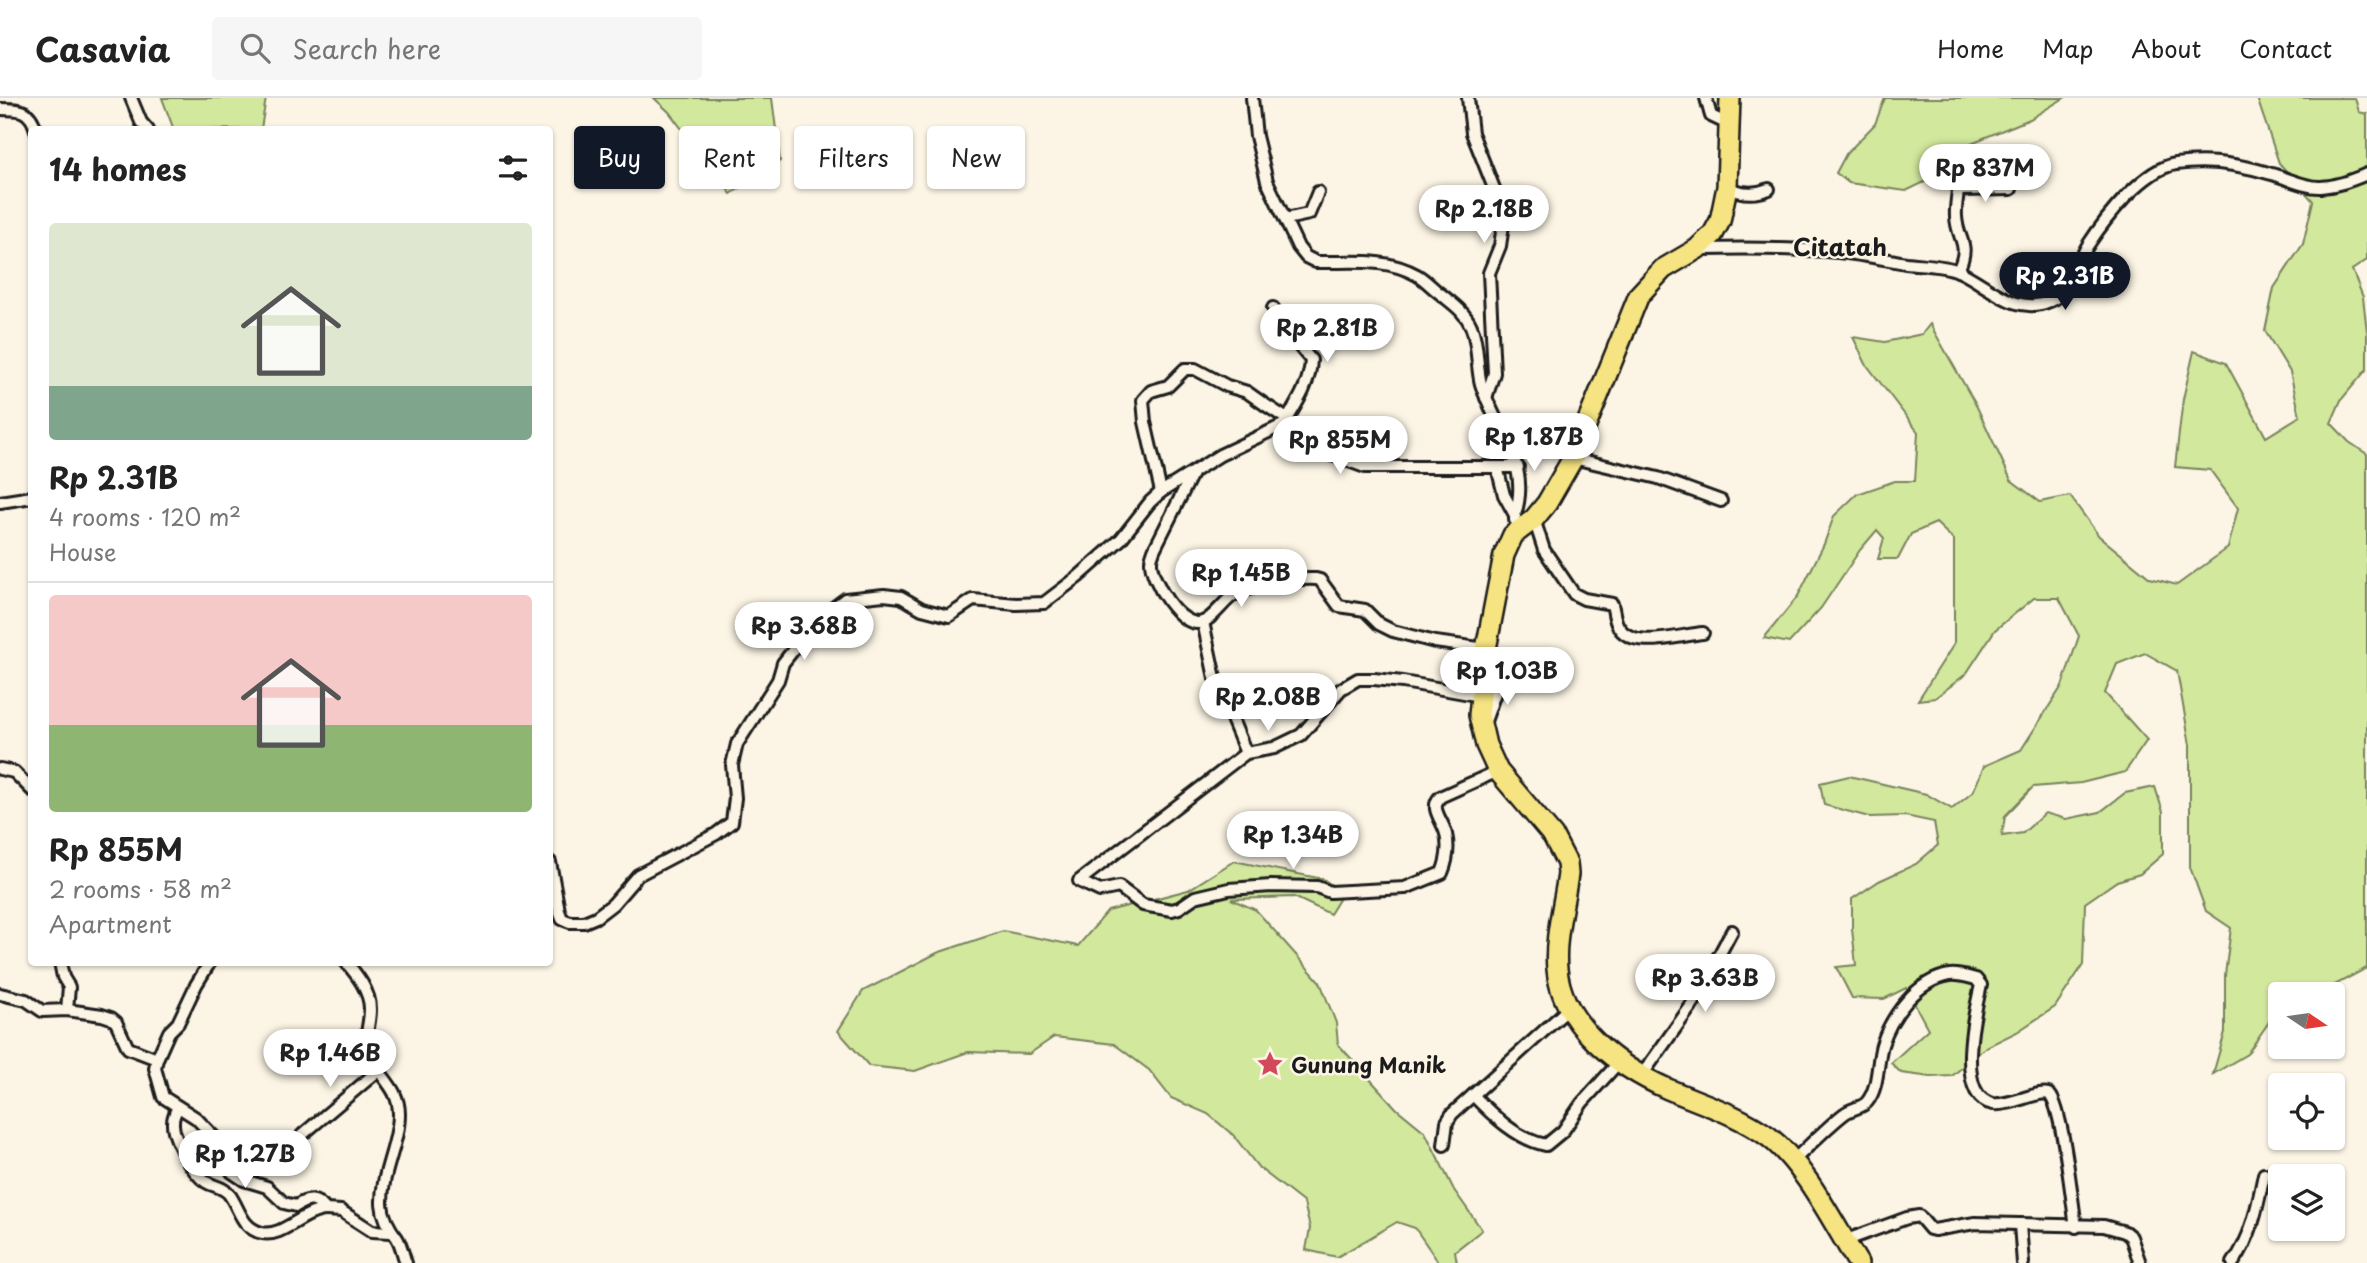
<!DOCTYPE html>
<meta charset="utf-8">
<style>
:root{--surface:#fff;--page:#f6f6f6;--text:#222;--muted:#767676;--line:#e0e0e0;--accent:#111827}
body{margin:0;font-family:"Playpen Sans",sans-serif;background:var(--page);color:var(--text);height:100vh;display:flex;flex-direction:column;font-size:26px;white-space:nowrap}
*{box-sizing:border-box;margin:0}
p{font-size:23px;color:var(--muted)}
.icon{flex:none;width:38px;height:38px;fill:none;stroke:currentColor;stroke-width:2;stroke-linecap:round;stroke-linejoin:round}
.map{position:relative;flex:1;overflow:hidden}
.details{position:absolute;left:28px;top:28px;width:525px;height:840px;display:flex;flex-direction:column;background:var(--surface);border-radius:7px;box-shadow:0 2px 5px #0004}
.details>*{flex:none}
.guide{position:absolute;left:574px;top:28px;width:665px;height:63px;display:flex;gap:14px}
.needle{width:46px;rotate:103deg}
.buttons{position:absolute;left:2268px;top:884px;display:grid;gap:14px}
.buttons a{display:grid;place-items:center;width:77px;height:77px;border-radius:7px;background:var(--surface);box-shadow:0 2px 5px #0004;font-size:35px}
.price{position:absolute;translate:-50% -60px;padding:0 16px;border-radius:24px;background:#fff;color:#222;font-size:23px;line-height:46px;filter:drop-shadow(0 2px 4px #0008)}
.price::after{content:'';position:absolute;left:50%;top:42px;width:21px;height:16px;margin-left:-10px;background:inherit;clip-path:polygon(0 0,100% 0,50% 100%)}
.price.selected{background:var(--accent);color:#fff}
ul{padding:0;list-style:none}
li{display:grid;align-content:center;gap:14px;height:371px;padding:0 21px}
li+li{border-top:2px solid var(--line)}
li span{display:grid;place-items:center;height:217px;border-radius:7px;color:#555}
li>.icon{margin-inline-start:auto}
span .icon{width:126px;height:126px;fill:#fffc;stroke-width:1}
li b{font-size:30px}
h2{display:flex;justify-content:space-between;align-items:center;height:84px;padding:0 21px;font-size:30px}
.pill{padding:0 24px;border-radius:7px;background:var(--surface);box-shadow:0 2px 5px #0004;font-size:24px;line-height:63px}
.pill.selected{background:var(--accent);color:#fff}
header{display:flex;align-items:center;gap:42px;box-sizing:border-box;height:98px;padding:0 35px;background:var(--surface);border-bottom:2px solid var(--line)}
header strong{font-size:33px}
nav{display:flex;gap:38px;margin-inline-start:auto;font-size:24px}
.search{width:490px;height:63px;background:var(--page);display:flex;align-items:center;gap:18px;box-sizing:border-box;padding:0 24px;border-radius:7px;color:var(--muted);font-size:26px}
.map>svg:first-child{display:block}
.green{fill:#d2e89d;stroke:#77825c;stroke-width:2}
.lines{fill:none;stroke-linecap:round;stroke-linejoin:round}
.street-casing{stroke:#1c1c1c;stroke-width:16}
.highway-casing{stroke:#1c1c1c;stroke-width:24}
.street{stroke:#fcf5e5;stroke-width:10}
.highway{stroke:#f6e381;stroke-width:19}
.labels{text-anchor:middle;dominant-baseline:central;stroke-width:5;stroke-linejoin:round;paint-order:stroke}
.poi-label{font-size:21px;font-weight:bold;fill:#1c1c1c;stroke:#fcf5e5;text-anchor:start}
.quarter-label{font-size:24px;font-weight:bold;fill:#1c1c1c;stroke:#fcf5e5}
</style>
<header>
<strong>Casavia</strong>
<div class="search"><svg class="icon" aria-label="search" viewBox="0 0 24 24"><circle cx="10" cy="10" r="6"/><path d="M15 15l6 6"/></svg>Search here</div>
<nav><a>Home</a><a>Map</a><a>About</a><a>Contact</a></nav>
</header>
<div class="map">
<svg width="2367" height="1165" viewBox="0 0 2367 1165">
<rect width="100%" height="100%" fill="#fcf5e5"/>
<filter id="ink" filterUnits="userSpaceOnUse"><feTurbulence type="fractalNoise" baseFrequency=".0143" numOctaves="2"/><feDisplacementMap in="SourceGraphic" scale="14" xChannelSelector="R" yChannelSelector="G"/><feConvolveMatrix kernelMatrix="1 2 1 2 8 2 1 2 1" color-interpolation-filters="sRGB"/></filter>
<g filter="url(#ink)">
<g class="green">
<polygon points="162,0 266,0 261,31 174,32"/>
<polygon points="654,0 772,0 780,63 731,96 669,14"/>
<polygon points="1885,0 2064,0 2030,21 1954,52 1933,80 1906,93 1849,85 1836,75 1846,56 1875,26"/>
<polygon points="2257,0 2355,0 2359,14 2367,16 2367,162 2352,172 2363,199 2367,234 2367,271 2341,302 2331,325 2349,344 2367,356 2367,870 2318,896 2280,896 2280,916 2271,921 2247,956 2213,976 2225,934 2225,877 2231,830 2206,813 2190,769 2190,647 2177,573 2145,555 2117,566 2105,595 2147,642 2125,674 2081,685 2033,689 2005,718 2002,738 2023,735 2045,715 2066,721 2100,714 2125,695 2155,689 2163,714 2163,756 2140,776 2117,783 2085,805 2083,867 2055,909 2017,934 1986,949 1952,978 1931,979 1901,975 1891,965 1928,931 1906,890 1884,901 1852,900 1836,869 1856,867 1852,831 1852,801 1879,783 1916,766 1938,747 1934,724 1905,718 1869,719 1824,707 1820,685 1849,678 1926,696 1952,711 1973,694 1984,668 2021,652 2062,588 2079,538 2059,500 2034,500 1995,532 1966,576 1935,600 1918,602 1954,546 1954,442 1936,425 1911,436 1898,461 1878,461 1884,440 1877,432 1860,452 1821,510 1789,545 1764,540 1798,498 1824,446 1834,418 1857,396 1895,383 1915,383 1918,334 1866,266 1853,239 1885,244 1922,236 1930,226 1977,309 2011,382 2040,404 2070,398 2099,438 2150,480 2177,487 2228,450 2238,410 2210,372 2175,369 2183,301 2194,253 2226,265 2266,339 2300,318 2290,274 2265,233 2274,190 2303,146 2313,103 2279,65"/>
<polygon points="1234,763 1323,781 1343,795 1330,816 1294,799 1231,801 1256,812 1320,884 1336,925 1338,946 1397,1011 1425,1034 1454,1092 1482,1132 1455,1153 1457,1165 1439,1165 1415,1130 1397,1124 1337,1159 1306,1152 1310,1130 1304,1105 1259,1070 1233,1037 1208,1016 1171,1000 1149,972 1114,946 1054,939 1029,956 968,954 915,973 869,968 838,933 863,893 937,855 1003,833 1078,848 1108,813 1188,792"/>
</g>
<g class="lines">
<g class="street-casing">
<g id="street">
<polyline points="131,0 141,24 148,32"/>
<path d="M1252,0L1256,38L1267,83L1298,149L1306,159L1316,164C1351,165 1385,159 1417,177C1426,182 1433,191 1442,197C1453,206 1465,214 1471,228C1479,247 1476,267 1481,286C1483,293 1486,300 1489,306C1506,346 1529,372 1515,417"/>
<polyline points="1468,0 1472,35 1499,103 1503,127 1500,148 1489,175 1494,275 1486,300"/>
<polyline points="1706,0 1711,18 1730,27"/>
<path d="M0,11C20,11 30,11 36,32"/>
<path d="M1727,89C1741,96 1754,97 1769,91"/>
<polyline points="1959,92 2011,91"/>
<polyline points="1286,121 1309,116 1318,94"/>
<path d="M1700,151C1745,150 1792,150 1838,154C1860,156 1883,161 1906,165C1922,167 1944,167 1958,173C1987,185 2014,219 2050,203C2071,195 2077,164 2088,147C2105,121 2143,71 2176,66C2209,61 2244,67 2275,77C2289,81 2307,90 2321,89C2338,88 2352,82 2367,76"/>
<path d="M1958,173C1971,144 1958,145 1956,119C1955,106 1959,94 1959,80"/>
<path d="M1273,210L1290,237L1311,262C1310,286 1297,305 1285,325"/>
<polyline points="1573,360 1658,380 1721,403"/>
<polyline points="1497,369 1504,397 1515,417 1515,422"/>
<path d="M1192,376L1154,452C1153,456 1151,459 1151,463C1150,481 1181,533 1203,524C1213,520 1222,506 1231,499C1247,487 1295,480 1316,481L1320,482L1339,508L1365,512L1379,526L1393,533L1435,544L1486,551"/>
<polyline points="1161,394 1145,324 1143,302 1151,293 1168,288 1185,271 1195,271 1227,288 1247,294 1264,306 1287,321"/>
<polyline points="0,404 32,399"/>
<path d="M1534,421L1544,452L1574,496L1584,501L1612,506C1614,513 1614,521 1618,528C1632,553 1679,537 1703,535"/>
<polyline points="1203,524 1215,580 1246,655"/>
<path d="M1481,598L1403,584L1374,581H1358L1341,591L1301,637L1274,650L1246,655L1079,783L1100,793L1119,789L1143,807L1172,812L1179,810L1195,799L1229,791L1271,788L1317,789L1330,794L1405,790L1442,775C1447,763 1449,749 1446,736C1443,722 1429,711 1440,699L1498,673"/>
<polyline points="1484,626 1495,595 1497,576"/>
<polyline points="0,671 14,674 32,692"/>
<polyline points="550,764 559,813 562,821 570,824 584,824 596,819 613,806 638,777 716,736 732,724 735,700 732,667 737,646 778,582 783,565 816,523 845,501 884,497 901,499 922,511 949,518 973,502 1016,506 1044,505 1078,479 1121,441 1150,404 1161,394 1220,357 1283,327 1327,355 1365,369 1518,369"/>
<polyline points="60,864 63,879 69,889 67,912"/>
<path d="M210,864L196,887L178,925L169,934L157,961L155,970L163,999L196,1020L218,1043L232,1074L244,1082L267,1089L284,1105L296,1108C308,1100 316,1100 326,1112L341,1113L372,1133L391,1134"/>
<path d="M346,864C357,877 370,893 370,911C370,928 364,935 369,954C376,978 399,987 399,1016C399,1046 381,1075 382,1106C383,1119 389,1130 397,1140C401,1146 403,1157 406,1165"/>
<polyline points="0,896 26,902 42,913 67,912 102,917 111,920 116,924 128,950 157,961"/>
<polyline points="1642,977 1694,904 1732,833"/>
<path d="M1473,997C1492,1017 1518,1042 1546,1047L1563,1033L1582,1005L1620,963"/>
<path d="M178,1009C176,1013 173,1018 173,1024C172,1039 192,1075 206,1084C214,1089 222,1088 229,1096C240,1111 241,1130 262,1135C282,1140 303,1113 326,1112"/>
<polyline points="302,1037 379,972"/>
<polyline points="1444,1047 1447,1024 1452,1016 1568,911"/>
<path d="M1793,1063C1810,1047 1826,1030 1844,1016C1851,1010 1862,1010 1867,1004C1879,990 1877,964 1882,947C1891,918 1917,882 1950,877C1958,876 1968,879 1976,881L1981,887C1975,912 1954,999 1993,1006C2008,1009 2043,990 2050,997C2063,1012 2072,1104 2076,1129"/>
<polyline points="2020,1127 2023,1165"/>
<polyline points="1844,1143 1907,1120 1919,1118 1930,1131 1934,1132 1975,1125 2104,1128 2125,1134 2131,1139 2140,1165"/>
<path d="M2233,1165C2252,1139 2258,1106 2264,1076"/>
</g>
</g>
<g class="highway-casing">
<path id="highway" d="M1730,0L1727,89L1720,123L1713,136L1697,151L1663,171L1639,197L1573,360L1547,405L1534,421L1513,437L1504,457L1486,551L1479,617L1486,647L1498,673L1553,738L1567,765L1568,776C1564,806 1554,841 1557,871C1562,928 1620,970 1668,991C1703,1006 1738,1016 1769,1039C1805,1067 1833,1125 1858,1165"/>
</g>
<use href="#street" class="street"/>
<use href="#highway" class="highway"/>
</g>
</g>
<defs>
<g id="sight-bare" transform="scale(2.1)"><path d="M0-6L1.8-2.2L6-1.7L2.9 1.2L3.7 5.4L0 3.3L-3.7 5.4L-2.9 1.2L-6-1.7L-1.8-2.2Z" fill="#d1495b" stroke="#fcf5e5" stroke-width="2.5" paint-order="stroke"/></g>
</defs>
<g fill-rule="evenodd">
<use href="#sight-bare" x="1270" y="966"/>
</g>
<g class="labels">
<g class="poi-label">
<text x="1291" y="966">Gunung Manik</text>
</g>
<g class="quarter-label">
<text x="1840" y="148">Citatah</text>
</g>
</g>
</svg>
<div class="buttons">
<a><svg class="needle" viewBox="-14 -14 28 28"><path d="M0-13l5 13h-10z" fill="#e53935"/><path d="M0 13l5-13h-10z" fill="#767676"/></svg></a>
<a><svg class="icon" aria-label="locate" viewBox="0 0 24 24"><circle cx="12" cy="12" r="6"/><path d="M12 2v4M12 18v4M2 12h4M18 12h4"/></svg></a>
<a><svg class="icon" aria-label="layers" viewBox="0 0 24 24"><path d="M12 4l9 5-9 5-9-5zM3 14l9 5 9-5"/></svg></a>
</div>
<b class="price" style="left:1985px;top:106px">Rp 837M</b>
<b class="price" style="left:1484px;top:147px">Rp 2.18B</b>
<b class="price selected" style="left:2065px;top:214px">Rp 2.31B</b>
<b class="price" style="left:1327px;top:266px">Rp 2.81B</b>
<b class="price" style="left:1534px;top:375px">Rp 1.87B</b>
<b class="price" style="left:1340px;top:378px">Rp 855M</b>
<b class="price" style="left:1241px;top:511px">Rp 1.45B</b>
<b class="price" style="left:804px;top:564px">Rp 3.68B</b>
<b class="price" style="left:1507px;top:609px">Rp 1.03B</b>
<b class="price" style="left:1268px;top:635px">Rp 2.08B</b>
<b class="price" style="left:1293px;top:773px">Rp 1.34B</b>
<b class="price" style="left:1705px;top:916px">Rp 3.63B</b>
<b class="price" style="left:330px;top:991px">Rp 1.46B</b>
<b class="price" style="left:245px;top:1092px">Rp 1.27B</b>
<div class="guide">
<a class="pill selected">Buy</a>
<a class="pill">Rent</a>
<a class="pill">Filters</a>
<a class="pill">New</a>
</div>
<section class="details">
<h2>14 homes<svg class="icon" aria-label="filters" viewBox="0 0 24 24"><path d="M4 7h16M4 17h16"/><circle cx="9" cy="7" r="2"/><circle cx="15" cy="17" r="2"/></svg></h2>
<ul>
<li><span style="background:linear-gradient(#dfe7d0 75%,#7fa58c 0)"><svg class="icon" aria-label="home" viewBox="0 0 24 24"><path d="M3 11l9-7 9 7M6 9v11h12V9"/></svg></span><div><b>Rp 2.31B</b><p>4 rooms · 120 m²</p><p>House</p></div></li>
<li><span style="background:linear-gradient(#f6c9c9 60%,#8fb573 0)"><svg class="icon" aria-label="home" viewBox="0 0 24 24"><path d="M3 11l9-7 9 7M6 9v11h12V9"/></svg></span><div><b>Rp 855M</b><p>2 rooms · 58 m²</p><p>Apartment</p></div></li>
</ul>
</section>
</div>
